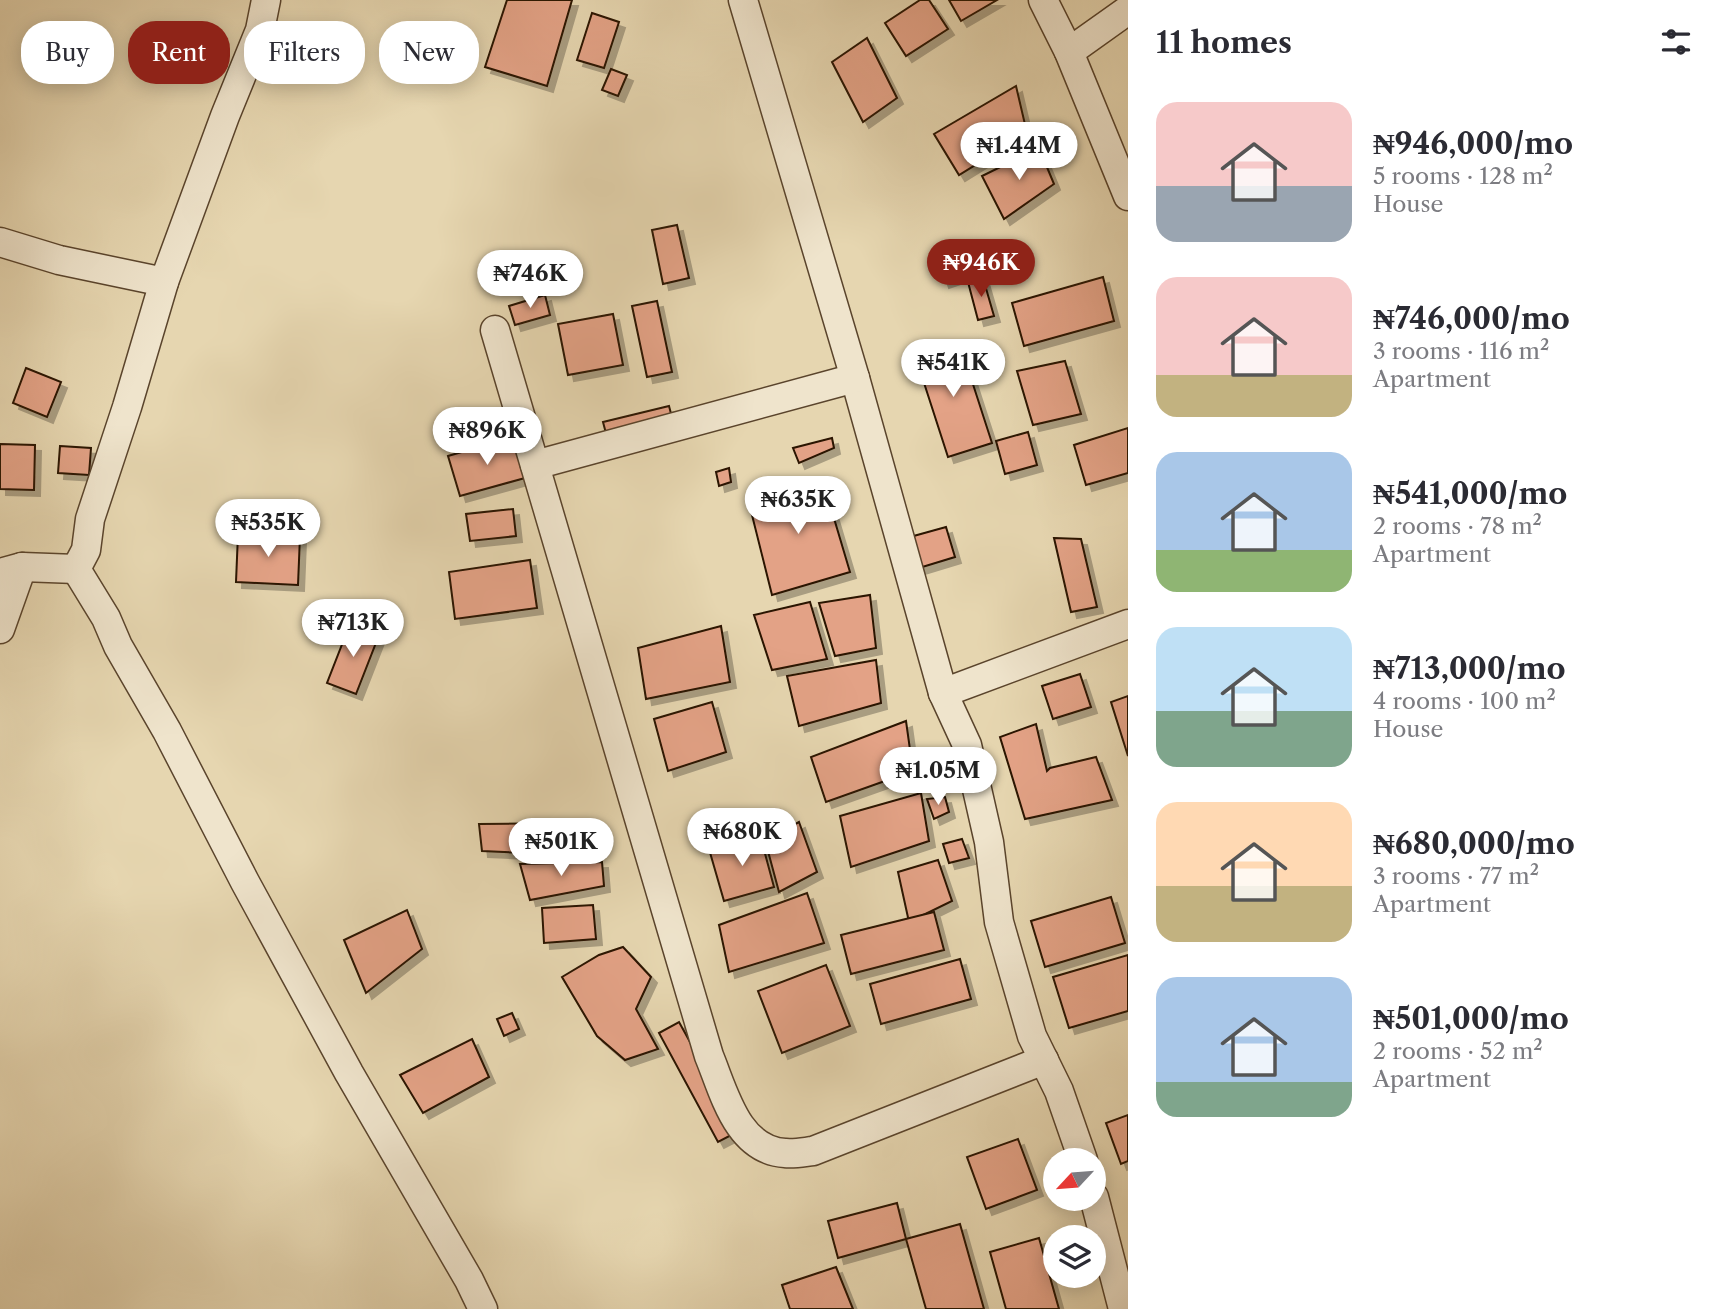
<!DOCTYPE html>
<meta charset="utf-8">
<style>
:root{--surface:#fff;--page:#f7f7f7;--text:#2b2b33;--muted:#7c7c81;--accent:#8f2418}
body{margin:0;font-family:"Libre Caslon Text",serif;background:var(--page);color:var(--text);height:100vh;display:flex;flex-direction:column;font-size:26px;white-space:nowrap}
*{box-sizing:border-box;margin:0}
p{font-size:23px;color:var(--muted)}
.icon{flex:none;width:38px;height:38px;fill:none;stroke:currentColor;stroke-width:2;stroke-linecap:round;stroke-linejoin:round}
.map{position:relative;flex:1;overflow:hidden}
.drawer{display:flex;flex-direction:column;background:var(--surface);width:595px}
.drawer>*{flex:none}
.hud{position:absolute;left:21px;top:21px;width:665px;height:63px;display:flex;gap:14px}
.needle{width:46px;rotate:244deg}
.tools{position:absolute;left:1043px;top:1148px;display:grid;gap:14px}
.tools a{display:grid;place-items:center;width:63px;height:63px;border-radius:50%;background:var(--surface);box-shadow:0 4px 18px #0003;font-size:35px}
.price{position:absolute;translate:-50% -60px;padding:0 16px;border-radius:24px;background:#fff;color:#222;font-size:23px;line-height:46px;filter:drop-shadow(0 2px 4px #0008)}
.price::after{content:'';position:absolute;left:50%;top:42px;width:21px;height:16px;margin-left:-10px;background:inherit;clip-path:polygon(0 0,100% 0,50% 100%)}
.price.active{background:var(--accent);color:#fff}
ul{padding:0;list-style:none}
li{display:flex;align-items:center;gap:21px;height:175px;padding:0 28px}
li span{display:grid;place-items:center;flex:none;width:196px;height:140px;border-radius:21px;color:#555}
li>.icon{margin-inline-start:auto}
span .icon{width:84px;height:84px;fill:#fffc;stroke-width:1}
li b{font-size:30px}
h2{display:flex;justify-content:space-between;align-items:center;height:84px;padding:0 28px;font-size:30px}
.pill{padding:0 24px;border-radius:28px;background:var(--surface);box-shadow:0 4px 18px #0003;font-size:24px;line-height:63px}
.pill.active{background:var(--accent);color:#fff}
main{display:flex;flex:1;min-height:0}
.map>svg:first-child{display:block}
.building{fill:#e3a286;stroke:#2b1300;stroke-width:2;filter:url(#shadow)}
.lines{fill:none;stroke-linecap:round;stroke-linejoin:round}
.minor-casing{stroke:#5a442c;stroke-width:31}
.minor{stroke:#efe4cc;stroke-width:28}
</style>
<main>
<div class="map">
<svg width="1128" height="1309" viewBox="0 0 1128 1309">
<defs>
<filter id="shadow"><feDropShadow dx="6" dy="6" stdDeviation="0" flood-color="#0004"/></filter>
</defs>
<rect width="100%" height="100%" fill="#e6d6b0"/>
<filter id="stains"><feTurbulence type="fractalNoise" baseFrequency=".00286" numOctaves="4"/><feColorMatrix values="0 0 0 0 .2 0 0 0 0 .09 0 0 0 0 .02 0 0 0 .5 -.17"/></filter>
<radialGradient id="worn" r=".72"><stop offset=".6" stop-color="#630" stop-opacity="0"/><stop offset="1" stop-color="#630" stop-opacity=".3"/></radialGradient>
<g class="building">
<polygon points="507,0 572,0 547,86 485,67"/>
<polygon points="920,0 929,0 948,29 906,56 885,23"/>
<polygon points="949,0 997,0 961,21"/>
<polygon points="592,13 619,22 604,68 577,60"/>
<polygon points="867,38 897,98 863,122 832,62"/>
<polygon points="611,69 627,75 618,96 602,90"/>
<polygon points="1016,86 1027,133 959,175 934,134"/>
<polygon points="1039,148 1054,184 1004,219 982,176"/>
<polygon points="677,225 689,278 663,284 652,230"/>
<polygon points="969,242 978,270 943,282 934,254"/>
<polygon points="1103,277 1114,321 1024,346 1012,303"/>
<polygon points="983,278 994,316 978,320 968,282"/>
<polygon points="545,295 550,315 515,325 509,306"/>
<polygon points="657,301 672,372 647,377 632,306"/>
<polygon points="613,314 623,365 568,375 558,324"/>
<polygon points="959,341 992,443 948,457 915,355"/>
<polygon points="1065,361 1081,414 1033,425 1017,371"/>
<polygon points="26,368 61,382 47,417 13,403"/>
<polygon points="669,406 674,425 608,441 603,422"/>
<polygon points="1128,428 1128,473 1086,485 1074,445"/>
<polygon points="1028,432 1037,465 1005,474 996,441"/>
<polygon points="513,437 525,478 460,496 448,456"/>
<polygon points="832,438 834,448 799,463 793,448"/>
<polygon points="0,444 35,445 34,490 0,489"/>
<polygon points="60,446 91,448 89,475 58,473"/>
<polygon points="729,468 731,482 719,486 716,472"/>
<polygon points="822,478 850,572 772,595 748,499"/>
<polygon points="513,509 516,536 470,541 466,514"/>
<polygon points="946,527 955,557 919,568 910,537"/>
<polygon points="238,534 300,536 298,585 236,582"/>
<polygon points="1054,538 1081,539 1097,607 1071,612"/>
<polygon points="530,560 537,608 455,619 449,572"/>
<polygon points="870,595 876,648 835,656 819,603"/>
<polygon points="810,602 827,659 772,670 754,615"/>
<polygon points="350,624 379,635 356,694 327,683"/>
<polygon points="721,626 730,682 646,699 638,648"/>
<polygon points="876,660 881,703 799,726 787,676"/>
<polygon points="1080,674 1091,707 1053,719 1042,686"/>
<polygon points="1128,696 1128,756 1111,702"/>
<polygon points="712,702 726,752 668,771 654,719"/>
<polygon points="906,721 913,771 826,802 811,757"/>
<polygon points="1036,724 1047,771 1050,768 1096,757 1112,800 1025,819 1000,737"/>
<polygon points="921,793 929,841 851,867 840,816"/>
<polygon points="945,797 949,812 934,819 927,799"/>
<polygon points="799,822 817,872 779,892 765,840"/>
<polygon points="567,823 564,855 482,851 479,824"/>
<polygon points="760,835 774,887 724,901 709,849"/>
<polygon points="962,839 969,858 949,863 943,844"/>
<polygon points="938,860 952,901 909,922 898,872"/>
<polygon points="602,862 604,886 530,900 520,864"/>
<polygon points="807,893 824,943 729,972 719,925"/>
<polygon points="1111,897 1125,943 1045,967 1031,921"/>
<polygon points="593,905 596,939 544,943 542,908"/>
<polygon points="407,910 422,949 366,993 344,940"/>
<polygon points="934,912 944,950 851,974 841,935"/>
<polygon points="623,947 651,977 636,1009 658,1049 625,1060 597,1036 562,977 599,955"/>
<polygon points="1128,955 1128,1011 1069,1028 1053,977"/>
<polygon points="960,959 971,999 881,1024 870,984"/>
<polygon points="826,965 850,1026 782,1053 758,991"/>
<polygon points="512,1013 519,1029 504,1036 497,1019"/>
<polygon points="679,1022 739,1131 718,1142 659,1033"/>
<polygon points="472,1039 489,1077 423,1113 400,1075"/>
<polygon points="1128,1115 1128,1161 1121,1164 1106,1123"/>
<polygon points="1018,1139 1037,1190 986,1209 967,1157"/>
<polygon points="897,1203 906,1239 838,1258 828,1221"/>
<polygon points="960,1224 984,1309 926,1309 906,1239"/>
<polygon points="1039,1238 1059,1309 1006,1309 990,1252"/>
<polygon points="836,1267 853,1309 790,1309 782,1285"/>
</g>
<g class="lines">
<g class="minor-casing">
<g id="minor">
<polyline points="743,0 855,378 943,693 967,745 989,842 999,922 1032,1036 1059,1091 1083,1160"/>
<polyline points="1043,0 1069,52 1128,196"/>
<polyline points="1069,52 1128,10"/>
<polyline points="0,242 59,260 164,282"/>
<path d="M495,330L709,1056C724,1092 737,1150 785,1153C794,1154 804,1152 813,1151L1044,1060"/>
<polyline points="535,465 855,378"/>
<polyline points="76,569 106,618 118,646 167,731 245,882 349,1073 469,1280 483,1309"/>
<polyline points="76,569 86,550 90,519 127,407 164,282 225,116 260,30 266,0"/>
<polyline points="0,573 22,567 76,569"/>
<polyline points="0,629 22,567"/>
<polyline points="943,693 1128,624"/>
<polyline points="1094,1197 1123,1309"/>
</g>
</g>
<use href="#minor" class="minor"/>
</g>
<rect width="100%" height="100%" filter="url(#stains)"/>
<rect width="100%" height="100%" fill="url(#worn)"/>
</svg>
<div class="tools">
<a><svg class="needle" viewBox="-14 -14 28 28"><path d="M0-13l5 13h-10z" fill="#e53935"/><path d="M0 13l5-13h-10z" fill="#7c7c81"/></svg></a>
<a><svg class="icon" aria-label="layers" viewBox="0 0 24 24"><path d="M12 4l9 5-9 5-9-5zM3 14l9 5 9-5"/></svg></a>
</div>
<b class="price" style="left:1019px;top:182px">₦1.44M</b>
<b class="price active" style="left:981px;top:299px">₦946K</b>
<b class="price" style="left:530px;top:310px">₦746K</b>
<b class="price" style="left:953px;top:399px">₦541K</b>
<b class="price" style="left:487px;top:467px">₦896K</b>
<b class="price" style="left:798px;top:536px">₦635K</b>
<b class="price" style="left:268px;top:559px">₦535K</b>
<b class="price" style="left:353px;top:659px">₦713K</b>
<b class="price" style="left:938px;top:807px">₦1.05M</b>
<b class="price" style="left:742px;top:868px">₦680K</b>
<b class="price" style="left:561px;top:878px">₦501K</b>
<div class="hud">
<a class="pill">Buy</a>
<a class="pill active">Rent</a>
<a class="pill">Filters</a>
<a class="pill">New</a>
</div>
</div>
<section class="drawer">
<h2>11 homes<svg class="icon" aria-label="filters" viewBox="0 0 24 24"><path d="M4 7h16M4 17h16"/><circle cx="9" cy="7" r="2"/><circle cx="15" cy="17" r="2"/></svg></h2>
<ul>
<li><span style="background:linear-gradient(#f6c9c9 60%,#9aa5b1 0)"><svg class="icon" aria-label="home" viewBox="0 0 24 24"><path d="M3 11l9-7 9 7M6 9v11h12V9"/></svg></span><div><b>₦946,000/mo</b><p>5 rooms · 128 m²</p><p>House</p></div></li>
<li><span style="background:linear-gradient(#f6c9c9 70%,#c2b280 0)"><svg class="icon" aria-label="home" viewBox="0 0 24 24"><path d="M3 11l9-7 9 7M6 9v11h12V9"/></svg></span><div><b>₦746,000/mo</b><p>3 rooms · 116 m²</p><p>Apartment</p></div></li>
<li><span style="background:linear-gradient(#a9c7e8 70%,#8fb573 0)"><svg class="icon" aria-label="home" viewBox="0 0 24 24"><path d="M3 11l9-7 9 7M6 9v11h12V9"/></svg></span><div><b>₦541,000/mo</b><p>2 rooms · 78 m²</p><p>Apartment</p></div></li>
<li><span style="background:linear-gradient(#bfe0f5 60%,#7fa58c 0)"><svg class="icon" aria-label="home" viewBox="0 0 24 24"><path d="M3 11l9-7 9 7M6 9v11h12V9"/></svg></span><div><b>₦713,000/mo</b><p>4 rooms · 100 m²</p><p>House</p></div></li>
<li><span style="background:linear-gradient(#ffd9b3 60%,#c2b280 0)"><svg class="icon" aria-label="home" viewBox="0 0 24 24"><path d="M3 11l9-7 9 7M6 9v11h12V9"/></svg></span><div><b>₦680,000/mo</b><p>3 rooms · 77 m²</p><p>Apartment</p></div></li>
<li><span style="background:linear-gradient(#a9c7e8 75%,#7fa58c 0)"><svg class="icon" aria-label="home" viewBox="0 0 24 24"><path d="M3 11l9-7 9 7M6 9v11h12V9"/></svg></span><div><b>₦501,000/mo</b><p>2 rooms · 52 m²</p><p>Apartment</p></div></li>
</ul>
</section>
</main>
